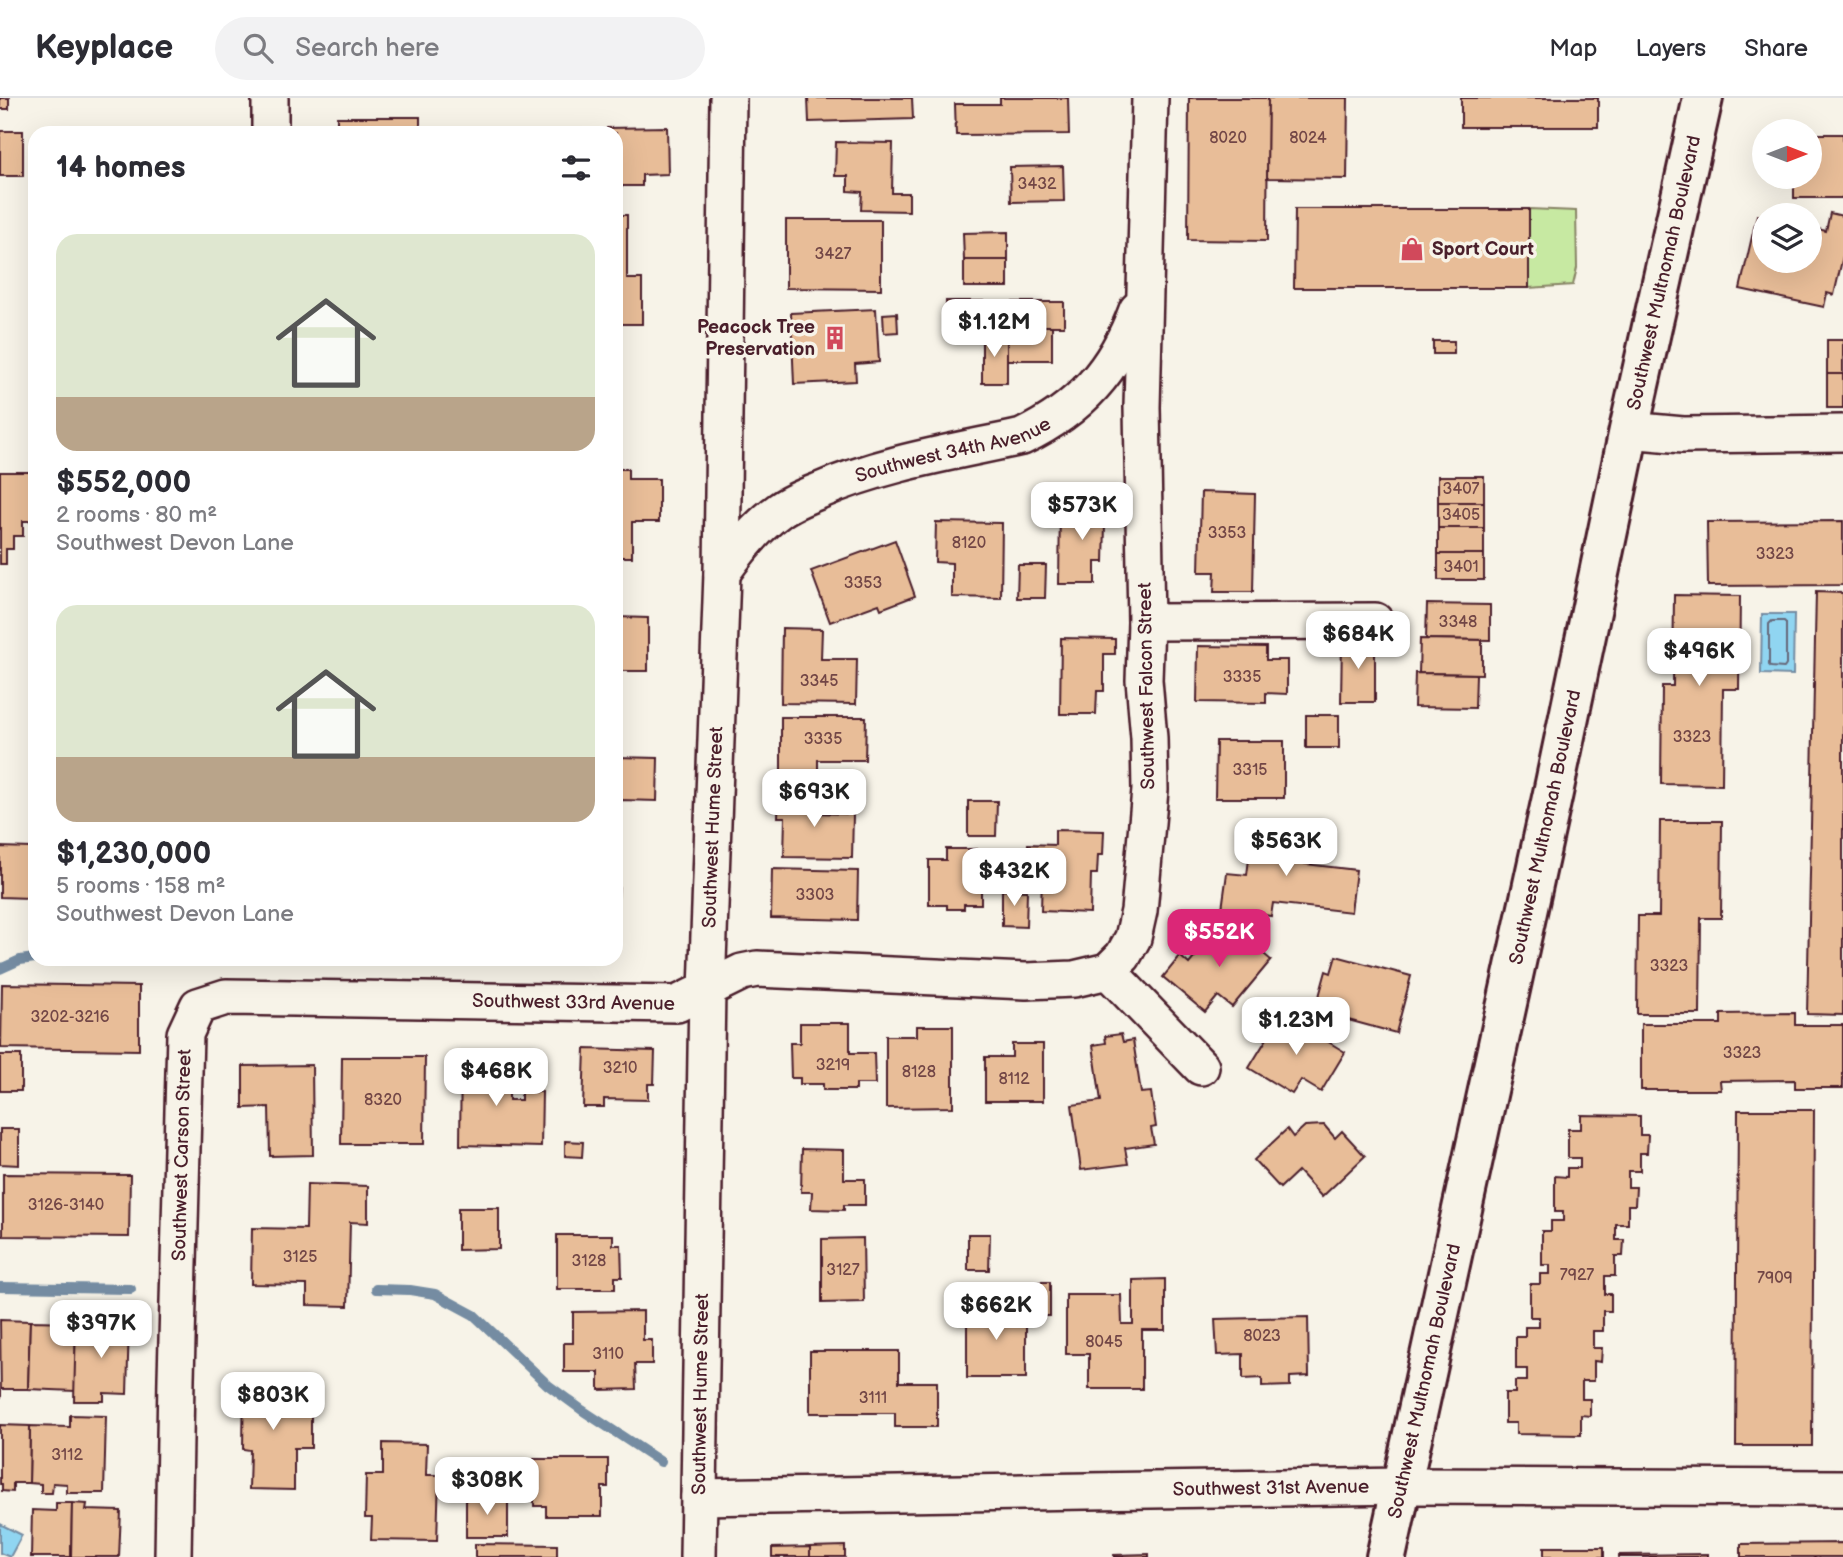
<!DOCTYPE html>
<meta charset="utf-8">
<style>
:root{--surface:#fff;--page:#f2f2f3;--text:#2b2b33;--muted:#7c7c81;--line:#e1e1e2;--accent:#db2777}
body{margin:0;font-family:"Balsamiq Sans",sans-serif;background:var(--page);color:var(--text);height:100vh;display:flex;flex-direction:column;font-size:26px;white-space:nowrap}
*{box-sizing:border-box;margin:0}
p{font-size:23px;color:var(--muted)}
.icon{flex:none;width:38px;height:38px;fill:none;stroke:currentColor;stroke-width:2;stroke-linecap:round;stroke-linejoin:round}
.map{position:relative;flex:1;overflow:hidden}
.side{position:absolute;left:28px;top:28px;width:595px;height:840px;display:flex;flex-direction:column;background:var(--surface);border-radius:21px;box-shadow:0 7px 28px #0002}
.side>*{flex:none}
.needle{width:46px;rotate:90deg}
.buttons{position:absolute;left:1752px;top:21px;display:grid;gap:14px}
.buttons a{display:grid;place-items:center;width:70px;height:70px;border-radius:50%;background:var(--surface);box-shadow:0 7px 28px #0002;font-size:35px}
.price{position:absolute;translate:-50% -60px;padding:0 16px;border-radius:14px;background:#fff;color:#222;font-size:23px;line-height:46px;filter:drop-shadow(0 2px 4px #0008)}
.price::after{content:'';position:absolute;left:50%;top:42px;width:21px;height:16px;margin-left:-10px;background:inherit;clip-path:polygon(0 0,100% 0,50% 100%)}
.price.on{background:var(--accent);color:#fff}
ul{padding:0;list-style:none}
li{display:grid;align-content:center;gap:14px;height:371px;padding:0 28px}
li span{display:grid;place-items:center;height:217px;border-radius:21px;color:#555}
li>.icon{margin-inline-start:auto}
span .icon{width:126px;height:126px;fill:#fffc;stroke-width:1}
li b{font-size:30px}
h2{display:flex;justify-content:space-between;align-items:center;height:84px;padding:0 28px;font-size:30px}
header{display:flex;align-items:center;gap:42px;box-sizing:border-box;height:98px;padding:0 35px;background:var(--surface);border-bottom:2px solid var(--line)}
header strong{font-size:33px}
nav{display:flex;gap:38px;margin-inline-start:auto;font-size:24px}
.search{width:490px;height:63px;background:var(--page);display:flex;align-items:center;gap:18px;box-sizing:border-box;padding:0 24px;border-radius:38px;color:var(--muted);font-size:26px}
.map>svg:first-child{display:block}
.green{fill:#c7e9a2;stroke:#888466;stroke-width:2}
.water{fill:#90d5f1;stroke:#748ca2;stroke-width:2}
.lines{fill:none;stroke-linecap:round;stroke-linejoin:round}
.shore{stroke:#66687a;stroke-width:2}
.stream{stroke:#748ca2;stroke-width:10}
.building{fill:#e8bd98;stroke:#4a1f2b;stroke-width:2}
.minor-casing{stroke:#4a1f2b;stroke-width:40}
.major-casing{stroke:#4a1f2b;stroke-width:44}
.minor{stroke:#f7f3e8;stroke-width:35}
.major{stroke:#f7f3e8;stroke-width:38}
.labels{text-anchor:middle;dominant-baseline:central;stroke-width:7;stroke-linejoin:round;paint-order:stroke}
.number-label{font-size:16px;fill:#724646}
.poi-label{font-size:19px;font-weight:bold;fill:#4a1f2b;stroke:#f7f3e8;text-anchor:start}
.street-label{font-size:19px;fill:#4a1f2b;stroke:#f7f3e8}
</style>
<header>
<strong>Keyplace</strong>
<div class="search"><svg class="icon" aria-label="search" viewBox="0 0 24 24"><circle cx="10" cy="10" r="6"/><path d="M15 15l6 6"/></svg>Search here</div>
<nav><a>Map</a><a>Layers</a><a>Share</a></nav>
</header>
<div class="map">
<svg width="1843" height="1459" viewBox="0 0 1843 1459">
<rect width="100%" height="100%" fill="#f7f3e8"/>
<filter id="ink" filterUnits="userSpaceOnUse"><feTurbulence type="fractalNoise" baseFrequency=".0143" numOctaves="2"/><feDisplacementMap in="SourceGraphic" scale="14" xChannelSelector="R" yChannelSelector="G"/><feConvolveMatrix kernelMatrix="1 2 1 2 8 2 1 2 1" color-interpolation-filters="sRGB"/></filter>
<g filter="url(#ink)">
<polygon class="green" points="1529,111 1576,113 1577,170 1573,187 1529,190"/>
<g class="water">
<polygon points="1762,516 1794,516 1793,577 1761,576"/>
<polygon points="0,1426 22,1437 10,1459 0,1455"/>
</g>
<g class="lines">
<polygon class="shore" points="1772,523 1784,523 1786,525 1786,567 1784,570 1771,569 1769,567 1769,526"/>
<g class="stream">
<polyline points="0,871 20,862 35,860"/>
<polyline points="0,1189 131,1191"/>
<polyline points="376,1191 410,1192 435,1196 474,1217 548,1287 582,1312 661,1364"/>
</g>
</g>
<g class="building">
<rect x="0" y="0" width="9" height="11"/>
<polygon points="808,0 912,0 913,21 809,24"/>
<polygon points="1000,0 1068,0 1069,36 956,37 955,6 1000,6"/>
<polygon points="1189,0 1268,0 1267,143 1188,142"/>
<polygon points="1268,0 1348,0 1347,81 1267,80"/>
<rect x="1461" y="0" width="137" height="29"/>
<rect x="337" y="19" width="83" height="16"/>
<polygon points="667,29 668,76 642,77 642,88 618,88 617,77 616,77 616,35 607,35 607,30"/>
<rect x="0" y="33" width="23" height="45"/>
<polygon points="1810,36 1843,36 1843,100 1794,100 1794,79 1810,79"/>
<polygon points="836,44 893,45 892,95 909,95 909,113 861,112 862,94 848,93 848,78 835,78"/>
<polygon points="1063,68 1064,103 1011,104 1010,69"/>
<polygon points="1295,111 1529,111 1529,190 1294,190"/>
<polygon points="1830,115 1843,118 1843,158 1834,197 1827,195 1824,209 1740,191 1757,117 1764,119 1764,163 1810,163 1810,129 1826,133"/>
<polygon points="616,117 627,117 627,181 642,181 642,226 616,226"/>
<polygon points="786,122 881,122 881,191 786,190"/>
<polygon points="1008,134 1008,162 964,162 963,135"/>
<rect x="964" y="162" width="44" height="27"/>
<polygon points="946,203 988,203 988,232 965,232 965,238 946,238"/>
<rect x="1013" y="204" width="51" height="24"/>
<polygon points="876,211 879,264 855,266 856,283 794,286 791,215"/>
<polygon points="897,215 898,234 884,235 883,216"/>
<polygon points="1001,228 1052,228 1052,262 1007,262 1007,237 1001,237"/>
<rect x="982" y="237" width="25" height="48"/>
<rect x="1827" y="242" width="16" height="34"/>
<rect x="1433" y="243" width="21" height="13"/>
<rect x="1827" y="276" width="16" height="34"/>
<polygon points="616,371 628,371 628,381 659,381 659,424 632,424 632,459 616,459"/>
<polygon points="0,374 35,374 35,423 23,423 23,438 13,438 13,451 6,451 6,466 0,466"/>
<rect x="1438" y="378" width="46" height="26"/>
<polygon points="1201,394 1255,396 1253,494 1214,494 1215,474 1199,474"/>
<rect x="1438" y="404" width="46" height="26"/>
<polygon points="1060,408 1115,409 1115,427 1105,427 1104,464 1095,464 1095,486 1059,486"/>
<polygon points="1843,423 1843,487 1708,488 1707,424"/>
<polygon points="936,424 1002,425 1001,500 952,499 952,465 935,464"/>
<rect x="1438" y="430" width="46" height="26"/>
<polygon points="895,442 915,498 881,511 879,506 830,524 811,473"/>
<rect x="1438" y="456" width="46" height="26"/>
<polygon points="1018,467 1046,467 1045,500 1017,500"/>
<polygon points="1816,494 1843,495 1843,917 1807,916"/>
<polygon points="1674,497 1740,498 1739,591 1723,591 1722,687 1661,686 1662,588 1673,588"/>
<polygon points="1427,506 1490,507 1490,542 1426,541"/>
<polygon points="616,519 648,520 648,573 616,573"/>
<polygon points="782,530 822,531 821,561 857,561 856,606 781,605"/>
<polygon points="1061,540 1115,541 1115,556 1104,556 1104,593 1097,593 1096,616 1060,616"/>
<polygon points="1342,541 1375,541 1375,604 1341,604"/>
<polygon points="1420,541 1482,542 1482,576 1419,575"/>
<polygon points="1198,548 1266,549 1266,562 1287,562 1287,596 1266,595 1266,605 1197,604"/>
<polygon points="1415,575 1476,576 1475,610 1414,609"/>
<rect x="1306" y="617" width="33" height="33"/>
<polygon points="781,619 866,619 865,662 818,662 818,682 781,682"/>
<polygon points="1216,643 1284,643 1284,700 1215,700"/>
<polygon points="616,659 658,660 657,703 620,702 620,714 616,714"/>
<polygon points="779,695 817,695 816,715 853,716 852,760 784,759 785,719 778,719"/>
<polygon points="968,703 997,703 996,738 968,738"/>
<polygon points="1660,723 1722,723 1721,820 1701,820 1700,916 1637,916 1638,818 1659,818"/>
<polygon points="1253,729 1309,736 1305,766 1356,772 1351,814 1273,805 1271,818 1222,811 1227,775 1247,777"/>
<polygon points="1055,732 1104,733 1103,757 1098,757 1097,776 1091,776 1090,815 1041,813 1042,776 1027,775 1028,746 1055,747"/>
<polygon points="0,749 31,750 30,800 0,799"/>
<polygon points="946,751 977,751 977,764 981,764 981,806 964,806 964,811 947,811 947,807 929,807 929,762 946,762"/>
<polygon points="772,771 858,773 857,822 771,820"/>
<polygon points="616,775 619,775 617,827 616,827"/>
<polygon points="1002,792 1027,793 1026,829 1002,828"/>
<polygon points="1225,823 1271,862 1232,909 1218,898 1205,914 1163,879 1180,858 1189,866"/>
<polygon points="1336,858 1411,878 1396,935 1315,913 1326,873 1331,875"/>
<polygon points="2,886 139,888 139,952 1,950"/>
<polygon points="1795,915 1795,927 1843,927 1843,990 1795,990 1795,982 1720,983 1721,992 1641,992 1641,926 1721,926 1721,916"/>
<polygon points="1282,916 1345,954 1321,994 1301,982 1292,996 1249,970"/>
<polygon points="800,925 850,925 850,955 874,955 875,986 856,986 856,992 823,992 823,986 800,986 800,980 791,980 790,945 800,945"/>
<polygon points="917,928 953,928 953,1009 886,1010 886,938 917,938"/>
<polygon points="1121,936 1123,944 1133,942 1141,995 1151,994 1156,1029 1151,1030 1154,1046 1125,1050 1128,1066 1081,1072 1072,1007 1101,1003 1093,947 1106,945 1105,938"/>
<polygon points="1012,946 1043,946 1043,1003 985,1003 985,959 1012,959"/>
<polygon points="585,951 655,953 654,986 648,986 648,1002 604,1001 604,1009 583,1009"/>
<rect x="0" y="957" width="21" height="36"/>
<polygon points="342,959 425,959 424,1046 341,1046"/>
<polygon points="461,960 504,961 504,992 509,992 509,1002 521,1002 521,994 542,994 541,1049 460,1047"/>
<polygon points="312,967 313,1057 270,1058 269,1009 243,1010 243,968"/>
<polygon points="1738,1012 1814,1012 1812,1348 1736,1348"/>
<polygon points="1581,1017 1640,1018 1640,1037 1648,1037 1647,1055 1640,1055 1640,1073 1628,1073 1628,1089 1636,1089 1635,1107 1628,1107 1628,1126 1616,1126 1616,1142 1624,1142 1623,1158 1615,1158 1615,1178 1605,1178 1605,1196 1611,1196 1611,1213 1603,1213 1603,1233 1593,1233 1593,1250 1602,1250 1601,1264 1594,1263 1594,1283 1582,1283 1582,1301 1590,1301 1590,1318 1581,1317 1581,1337 1516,1336 1516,1325 1505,1325 1505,1295 1515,1295 1515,1283 1527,1283 1527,1271 1516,1271 1516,1239 1525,1239 1525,1229 1539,1229 1539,1219 1530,1219 1530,1186 1540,1186 1540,1176 1550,1176 1550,1167 1542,1167 1542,1133 1551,1133 1551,1123 1563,1123 1563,1114 1555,1114 1555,1078 1567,1079 1567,1070 1580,1070 1580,1060 1568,1060 1568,1031 1581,1031"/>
<polygon points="1324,1027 1335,1040 1342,1033 1365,1058 1322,1099 1298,1073 1280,1090 1254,1062 1287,1031 1293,1039 1305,1028"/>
<polygon points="0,1031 19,1031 19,1067 0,1066"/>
<polygon points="565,1043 583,1044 582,1059 565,1058"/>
<polygon points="802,1051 844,1052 844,1081 865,1081 865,1107 844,1107 844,1112 811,1111 812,1094 801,1094"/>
<polygon points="3,1076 130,1077 129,1139 3,1138"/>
<polygon points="307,1086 368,1088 368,1125 350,1124 348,1208 307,1207 307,1187 251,1186 252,1130 306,1131"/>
<polygon points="458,1110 499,1110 499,1151 458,1152"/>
<polygon points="968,1136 990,1136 989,1172 968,1172"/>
<polygon points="557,1137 613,1137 613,1147 621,1147 622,1179 615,1179 615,1191 557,1191"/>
<polygon points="863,1140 864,1204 822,1205 822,1141"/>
<polygon points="1165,1181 1165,1232 1142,1232 1142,1291 1089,1291 1089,1256 1066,1256 1066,1197 1121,1197 1122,1226 1133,1226 1133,1182"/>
<rect x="1029" y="1184" width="21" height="34"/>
<rect x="967" y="1207" width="59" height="73"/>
<polygon points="643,1213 643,1242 652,1242 652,1266 635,1266 636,1291 599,1292 599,1274 564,1274 564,1245 573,1245 573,1214"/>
<polygon points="1308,1219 1309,1278 1290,1279 1290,1288 1262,1289 1262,1280 1243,1281 1243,1256 1217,1257 1215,1221"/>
<polygon points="0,1222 30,1223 28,1291 1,1291 1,1301"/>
<polygon points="30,1223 76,1224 75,1293 28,1291"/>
<polygon points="76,1224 129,1225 127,1296 104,1295 104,1303 74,1303"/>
<polygon points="810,1253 899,1253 899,1284 937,1284 937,1329 895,1329 895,1315 810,1315"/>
<polygon points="244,1280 295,1281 294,1317 311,1317 311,1350 294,1350 294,1392 249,1391 250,1352 243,1351"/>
<polygon points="70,1317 106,1318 104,1395 67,1395 67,1386 53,1385 52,1395 41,1395 41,1386 29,1385 30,1328 70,1329"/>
<polygon points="0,1327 30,1328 29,1385 13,1385 13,1394 2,1393 2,1386 0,1386"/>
<polygon points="383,1345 427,1346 426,1377 439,1377 437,1443 371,1442 372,1420 365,1420 366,1377 383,1377"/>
<polygon points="534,1361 608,1361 608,1389 602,1389 602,1418 546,1418 546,1408 534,1408"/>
<rect x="466" y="1399" width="42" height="40"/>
<polygon points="56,1405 72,1405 71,1459 31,1459 32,1412 56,1413"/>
<polygon points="72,1405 87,1406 86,1412 121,1413 119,1459 71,1459"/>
<polygon points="1843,1445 1843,1459 1741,1459 1741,1446"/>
<polygon points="475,1446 557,1447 557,1459 475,1459"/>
<polygon points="845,1448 845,1459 810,1459 810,1449"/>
<polygon points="810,1449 810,1459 772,1459 772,1450"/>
<rect x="1544" y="1449" width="60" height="10"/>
<polygon points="1149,1456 1149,1459 1114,1459 1114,1457"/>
<polygon points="1708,1456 1708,1459 1619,1459 1619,1457"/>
</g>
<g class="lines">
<g class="minor-casing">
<g id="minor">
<polyline points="270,35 270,0"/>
<polyline points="1629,332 1683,337 1843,335"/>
<path id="s1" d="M722,475C738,452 756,429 780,412C791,404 806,398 819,393C883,365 954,354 1022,339C1080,311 1115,272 1137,212"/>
<polyline points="1146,524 1375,523"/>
<polyline points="1108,873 1123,858 1133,840 1139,813 1150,692 1149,640 1144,582 1146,524 1142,309 1150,0"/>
<polyline points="1108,873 1201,969"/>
<path id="s2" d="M699,1399L1402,1388L1843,1390"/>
<path id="s3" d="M173,1459L176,1280L185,936L198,908L226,899L677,906L742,874L757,871L1026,883L1074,881L1108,873"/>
<path id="s4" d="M698,1459L707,892L722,475L728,0"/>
</g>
</g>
<g class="major-casing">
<g id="major">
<path id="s5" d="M1386,1459L1553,695L1629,332L1703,0"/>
</g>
</g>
<use href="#minor" class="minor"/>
<use href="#major" class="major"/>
</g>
</g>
<defs>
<g id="shop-bare" transform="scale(1.89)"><path d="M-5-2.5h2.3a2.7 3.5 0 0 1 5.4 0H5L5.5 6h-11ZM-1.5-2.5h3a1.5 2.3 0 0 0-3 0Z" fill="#d1495b" stroke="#f7f3e8" stroke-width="2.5" paint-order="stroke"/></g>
<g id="building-bare" transform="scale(1.89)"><path d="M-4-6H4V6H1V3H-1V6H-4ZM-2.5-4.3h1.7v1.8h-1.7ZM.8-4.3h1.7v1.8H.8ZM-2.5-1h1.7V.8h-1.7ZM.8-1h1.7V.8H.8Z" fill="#d1495b" stroke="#f7f3e8" stroke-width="2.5" paint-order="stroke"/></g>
</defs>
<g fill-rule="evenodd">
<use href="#shop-bare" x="1412" y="151"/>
<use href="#building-bare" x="835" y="240"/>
</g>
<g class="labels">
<g class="number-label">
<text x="1228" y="40">8020</text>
<text x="1308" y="40">8024</text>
<text x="1037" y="86">3432</text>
<text x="833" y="156">3427</text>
<text x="1461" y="391">3407</text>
<text x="1461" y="417">3405</text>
<text x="1227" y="435">3353</text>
<text x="969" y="445">8120</text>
<text x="1775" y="456">3323</text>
<text x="1461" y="469">3401</text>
<text x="863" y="485">3353</text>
<text x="1458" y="524">3348</text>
<text x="1242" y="579">3335</text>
<text x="819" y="583">3345</text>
<text x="1692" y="639">3323</text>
<text x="823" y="641">3335</text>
<text x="1250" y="672">3315</text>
<text x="815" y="797">3303</text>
<text x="1669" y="868">3323</text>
<text x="70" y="919">3202-3216</text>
<text x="1742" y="955">3323</text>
<text x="833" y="967">3219</text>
<text x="620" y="970">3210</text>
<text x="919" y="974">8128</text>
<text x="1014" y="981">8112</text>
<text x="383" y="1002">8320</text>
<text x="66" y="1107">3126-3140</text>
<text x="300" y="1159">3125</text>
<text x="589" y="1163">3128</text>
<text x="843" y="1172">3127</text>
<text x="1577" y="1177">7927</text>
<text x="1775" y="1180">7909</text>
<text x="1262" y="1238">8023</text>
<text x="1104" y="1244">8045</text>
<text x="608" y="1256">3110</text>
<text x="873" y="1300">3111</text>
<text x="67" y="1357">3112</text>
</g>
<g class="poi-label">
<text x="1432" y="151">Sport Court</text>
<text x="815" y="229" text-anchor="end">Peacock Tree<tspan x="815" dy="22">Preservation</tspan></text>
</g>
<g class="street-label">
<text stroke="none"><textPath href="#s5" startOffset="1314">Southwest Multnomah Boulevard</textPath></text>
<text stroke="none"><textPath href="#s1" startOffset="270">Southwest 34th Avenue</textPath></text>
<text transform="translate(1147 588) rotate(-91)">Southwest Falcon Street</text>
<text stroke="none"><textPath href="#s4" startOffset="730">Southwest Hume Street</textPath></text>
<text stroke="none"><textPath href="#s5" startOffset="747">Southwest Multnomah Boulevard</textPath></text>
<text stroke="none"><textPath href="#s3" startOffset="931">Southwest 33rd Avenue</textPath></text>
<text stroke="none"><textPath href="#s3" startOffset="402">Southwest Carson Street</textPath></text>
<text stroke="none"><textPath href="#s5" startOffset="180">Southwest Multnomah Boulevard</textPath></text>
<text stroke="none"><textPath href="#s4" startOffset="163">Southwest Hume Street</textPath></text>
<text stroke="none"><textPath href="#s2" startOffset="572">Southwest 31st Avenue</textPath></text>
</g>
</g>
</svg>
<div class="buttons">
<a><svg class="needle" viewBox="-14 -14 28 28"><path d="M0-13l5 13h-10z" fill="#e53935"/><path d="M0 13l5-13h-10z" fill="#7c7c81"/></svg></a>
<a><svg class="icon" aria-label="layers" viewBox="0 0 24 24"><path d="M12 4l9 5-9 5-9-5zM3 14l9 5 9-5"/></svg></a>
</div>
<b class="price" style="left:994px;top:261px">$1.12M</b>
<b class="price" style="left:1082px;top:444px">$573K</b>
<b class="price" style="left:1358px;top:573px">$684K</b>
<b class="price" style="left:1699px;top:590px">$496K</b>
<b class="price" style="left:814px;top:731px">$693K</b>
<b class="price" style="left:1286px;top:780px">$563K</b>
<b class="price" style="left:1014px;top:810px">$432K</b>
<b class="price on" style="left:1219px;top:871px">$552K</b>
<b class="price" style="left:1296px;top:959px">$1.23M</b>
<b class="price" style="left:496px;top:1010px">$468K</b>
<b class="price" style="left:996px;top:1244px">$662K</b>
<b class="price" style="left:101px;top:1262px">$397K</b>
<b class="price" style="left:273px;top:1334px">$803K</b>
<b class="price" style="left:487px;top:1419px">$308K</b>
<section class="side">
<h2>14 homes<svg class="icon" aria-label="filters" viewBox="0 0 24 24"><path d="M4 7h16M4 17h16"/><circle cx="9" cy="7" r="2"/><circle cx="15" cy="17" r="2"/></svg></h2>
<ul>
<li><span style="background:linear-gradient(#dfe7d0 75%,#b9a48a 0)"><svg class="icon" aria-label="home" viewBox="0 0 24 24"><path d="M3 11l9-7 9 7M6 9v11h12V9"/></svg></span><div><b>$552,000</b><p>2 rooms · 80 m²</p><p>Southwest Devon Lane</p></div></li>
<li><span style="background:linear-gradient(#dfe7d0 70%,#b9a48a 0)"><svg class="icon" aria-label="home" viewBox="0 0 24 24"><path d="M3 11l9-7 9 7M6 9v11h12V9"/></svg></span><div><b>$1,230,000</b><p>5 rooms · 158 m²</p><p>Southwest Devon Lane</p></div></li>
</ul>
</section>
</div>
